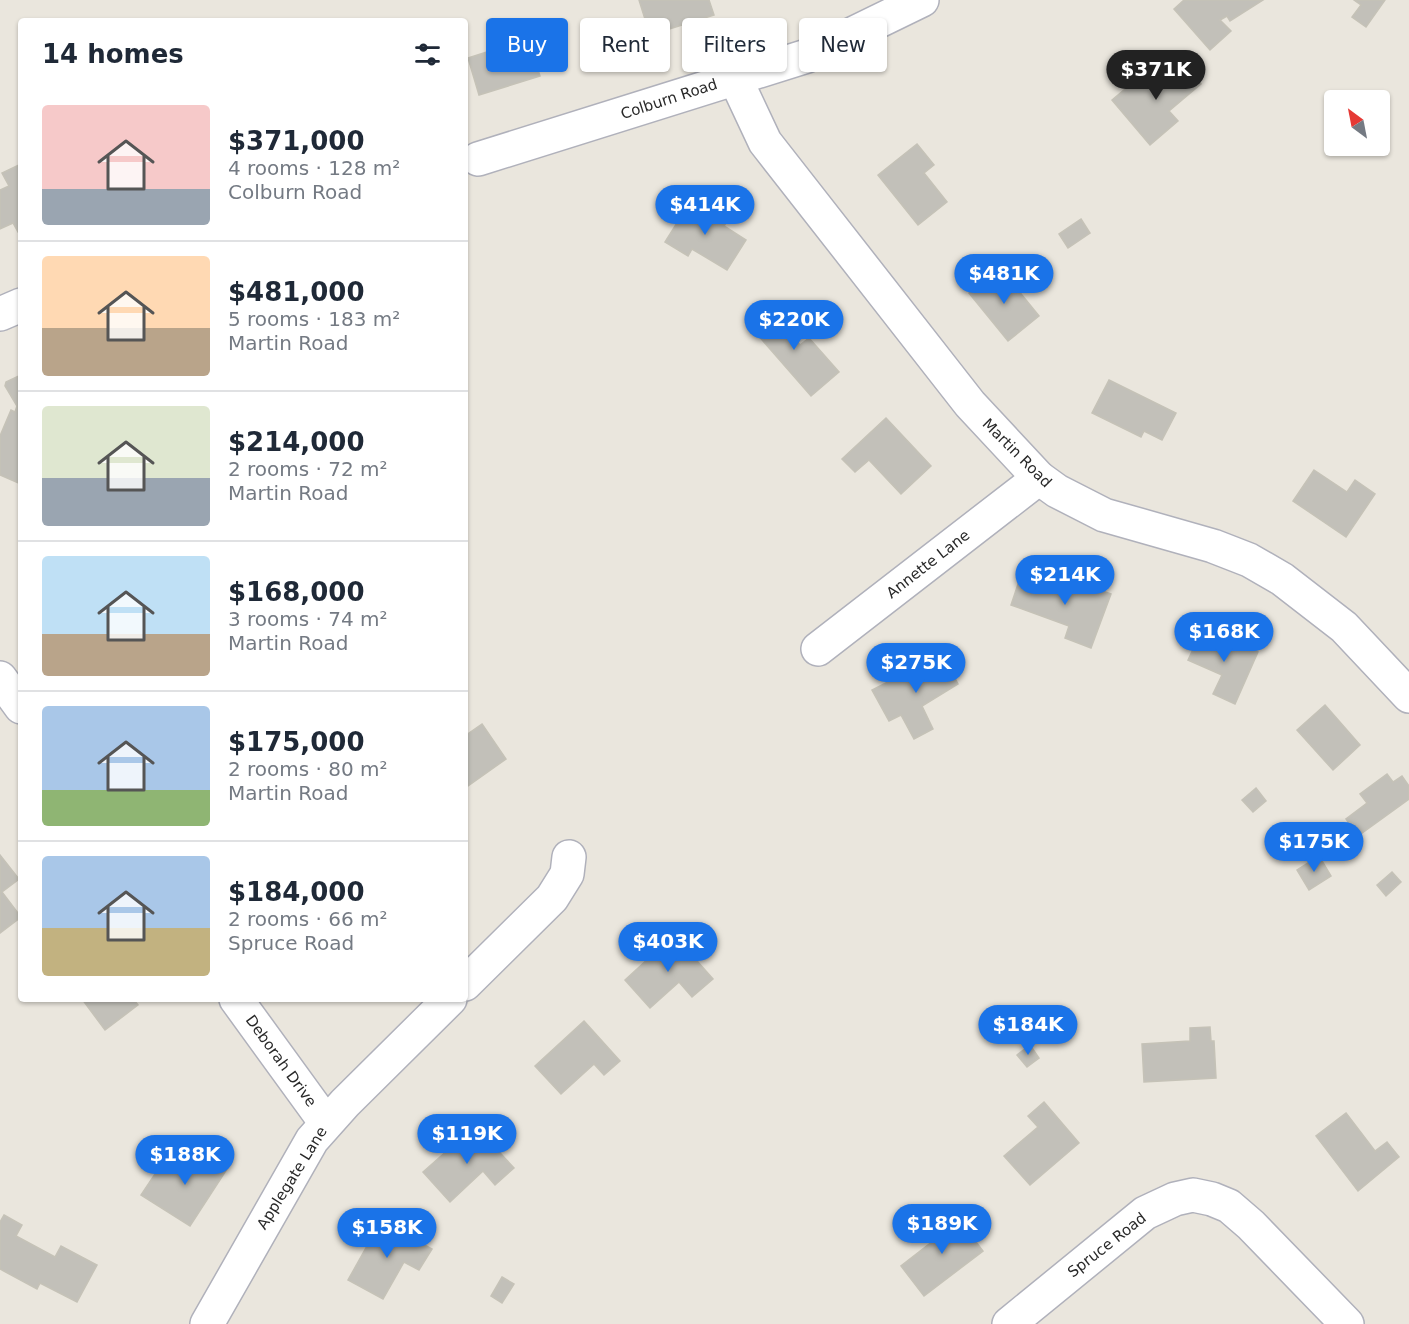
<!DOCTYPE html>
<meta charset="utf-8">
<style>
:root{--surface:#fff;--page:#f6f6f7;--text:#1f2937;--muted:#747a83;--line:#e0e1e3;--accent:#1a73e8}
body{margin:0;font-family:"DejaVu Sans",sans-serif;background:var(--page);color:var(--text);height:100vh;display:flex;flex-direction:column;font-size:22px;white-space:nowrap}
*{box-sizing:border-box;margin:0}
p{font-size:20px;color:var(--muted)}
.icon{flex:none;width:33px;height:33px;fill:none;stroke:currentColor;stroke-width:2;stroke-linecap:round;stroke-linejoin:round}
.map{position:relative;flex:1;overflow:hidden}
.side{position:absolute;left:18px;top:18px;width:450px;height:984px;display:flex;flex-direction:column;background:var(--surface);border-radius:6px;box-shadow:0 2px 4px #0004}
.side>*{flex:none}
.guide{position:absolute;left:486px;top:18px;width:570px;height:54px;display:flex;gap:12px}
.needle{width:39px;rotate:328deg}
.buttons{position:absolute;left:1324px;top:90px;display:grid;gap:12px}
.buttons a{display:grid;place-items:center;width:66px;height:66px;border-radius:6px;background:var(--surface);box-shadow:0 2px 4px #0004;font-size:30px}
.price{position:absolute;translate:-50% -51px;padding:0 14px;border-radius:21px;background:var(--accent);color:#fff;font-size:20px;line-height:39px;filter:drop-shadow(0 2px 3px #0008)}
.price::after{content:'';position:absolute;left:50%;top:36px;width:18px;height:14px;margin-left:-9px;background:inherit;clip-path:polygon(0 0,100% 0,50% 100%)}
.price.on{background:#222;color:#fff}
ul{padding:0;list-style:none}
li{display:flex;align-items:center;gap:18px;height:150px;padding:0 24px}
li+li{border-top:2px solid var(--line)}
li span{display:grid;place-items:center;flex:none;width:168px;height:120px;border-radius:6px;color:#555}
li>.icon{margin-inline-start:auto}
span .icon{width:72px;height:72px;fill:#fffc;stroke-width:1}
li b{font-size:26px}
h2{display:flex;justify-content:space-between;align-items:center;height:72px;padding:0 24px;font-size:26px}
.chip{padding:0 21px;border-radius:6px;background:var(--surface);box-shadow:0 2px 4px #0004;font-size:21px;line-height:54px}
.chip.on{background:var(--accent);color:#fff}
.map>svg:first-child{display:block}
.building{fill:#c2c0b9;stroke:#c5c2b7;stroke-width:1.5}
.lines{fill:none;stroke-linecap:round;stroke-linejoin:round}
.minor-casing{stroke:#b0b1bb;stroke-width:36}
.minor{stroke:#fff;stroke-width:33}
.labels{text-anchor:middle;dominant-baseline:central;stroke-width:5;stroke-linejoin:round;paint-order:stroke}
.street-label{font-size:15px;fill:#292929;stroke:#fff}
</style>
<div class="map">
<svg width="1409" height="1324" viewBox="0 0 1409 1324">
<rect width="100%" height="100%" fill="#eae6dd"/>
<g class="building">
<polygon points="639,0 709,0 714,15 650,35"/>
<polygon points="1184,0 1263,0 1230,21 1227,16 1220,20 1231,31 1210,50 1174,9"/>
<polygon points="1354,0 1385,0 1366,27 1352,17 1361,5"/>
<polygon points="524,26 540,76 479,95 468,58 512,44 507,31"/>
<polygon points="1182,60 1201,84 1169,111 1178,121 1150,145 1112,100 1144,73 1153,84"/>
<polygon points="917,144 934,165 924,173 947,202 918,225 878,175"/>
<polygon points="21,164 21,230 18,232 13,223 0,229 0,190 9,186 2,173"/>
<polygon points="692,199 727,221 724,226 746,240 727,270 692,249 688,256 665,242"/>
<polygon points="1081,219 1090,233 1068,248 1059,234"/>
<polygon points="1000,268 1039,316 1008,341 969,293"/>
<polygon points="776,303 796,326 789,332 800,345 809,338 839,372 811,396 750,326"/>
<polygon points="21,375 21,484 0,475 0,436 11,410 15,412 17,406 5,386 6,382"/>
<polygon points="1109,380 1176,413 1162,440 1144,431 1141,437 1092,413"/>
<polygon points="886,418 931,466 901,494 869,460 855,472 842,459"/>
<polygon points="1314,470 1347,492 1355,480 1375,494 1346,537 1293,501"/>
<polygon points="1051,573 1111,594 1091,648 1065,638 1069,626 1011,605 1020,578 1046,587"/>
<polygon points="1203,628 1258,652 1235,704 1213,694 1222,675 1188,660"/>
<polygon points="942,654 958,684 922,706 933,729 914,739 901,715 889,721 872,690"/>
<polygon points="1325,705 1360,745 1333,770 1297,730"/>
<polygon points="482,724 506,759 465,788 465,736"/>
<polygon points="1387,774 1393,782 1402,776 1409,786 1409,799 1358,836 1346,819 1367,803 1360,794"/>
<polygon points="1256,788 1266,801 1253,812 1242,800"/>
<polygon points="0,855 19,879 2,892 21,917 0,933"/>
<polygon points="1319,856 1331,876 1309,890 1297,870"/>
<polygon points="1392,872 1401,882 1386,896 1377,885"/>
<polygon points="674,935 713,979 692,997 679,982 650,1008 625,980"/>
<polygon points="82,999 133,999 138,1005 105,1030"/>
<polygon points="584,1021 620,1061 604,1075 594,1064 561,1094 535,1066"/>
<polygon points="1210,1027 1211,1041 1214,1041 1216,1078 1144,1082 1142,1044 1190,1041 1190,1028"/>
<polygon points="1030,1045 1039,1058 1027,1067 1017,1055"/>
<polygon points="1044,1102 1079,1143 1030,1185 1004,1156 1038,1127 1028,1116"/>
<polygon points="1346,1113 1375,1151 1387,1142 1399,1157 1358,1191 1316,1136"/>
<polygon points="475,1126 514,1168 495,1185 483,1171 450,1202 423,1172"/>
<polygon points="192,1147 227,1169 190,1226 141,1195 161,1165 175,1174"/>
<polygon points="953,1212 983,1251 924,1296 901,1266 933,1241 927,1233"/>
<polygon points="4,1215 22,1225 16,1236 55,1257 61,1246 97,1265 77,1302 40,1283 37,1289 0,1269 0,1222"/>
<polygon points="381,1221 432,1249 419,1270 404,1262 383,1299 348,1280"/>
<polygon points="502,1277 514,1284 502,1303 491,1296"/>
</g>
<g class="lines">
<g class="minor-casing">
<g id="minor">
<polyline points="735,78 765,142 970,404 1039,478 1057,491 1104,515 1213,546 1249,560 1282,579 1344,627 1409,696"/>
<polyline points="478,159 807,56 922,0"/>
<polyline points="0,314 21,305"/>
<polyline points="818,649 1039,478"/>
<polyline points="0,678 21,707"/>
<polyline points="465,984 552,898 567,874 569,857"/>
<polyline points="236,999 326,1123"/>
<polyline points="207,1324 312,1140 345,1103 450,999"/>
<polyline points="1009,1324 1145,1213 1175,1199 1193,1195 1212,1199 1229,1206 1251,1225 1347,1324"/>
</g>
</g>
<use href="#minor" class="minor"/>
</g>
<g class="labels">
<g class="street-label">
<text transform="translate(669 99) rotate(-18)">Colburn Road</text>
<text transform="translate(1017 453) rotate(45)">Martin Road</text>
<text transform="translate(928 564) rotate(-38)">Annette Lane</text>
<text transform="translate(281 1061) rotate(54)">Deborah Drive</text>
<text transform="translate(292 1178) rotate(-58)">Applegate Lane</text>
<text transform="translate(1107 1245) rotate(-38)">Spruce Road</text>
</g>
</g>
</svg>
<div class="buttons">
<a><svg class="needle" viewBox="-14 -14 28 28"><path d="M0-13l5 13h-10z" fill="#e53935"/><path d="M0 13l5-13h-10z" fill="#747a83"/></svg></a>
</div>
<b class="price on" style="left:1156px;top:101px">$371K</b>
<b class="price" style="left:705px;top:236px">$414K</b>
<b class="price" style="left:1004px;top:305px">$481K</b>
<b class="price" style="left:794px;top:351px">$220K</b>
<b class="price" style="left:1065px;top:606px">$214K</b>
<b class="price" style="left:1224px;top:663px">$168K</b>
<b class="price" style="left:916px;top:694px">$275K</b>
<b class="price" style="left:1314px;top:873px">$175K</b>
<b class="price" style="left:668px;top:973px">$403K</b>
<b class="price" style="left:1028px;top:1056px">$184K</b>
<b class="price" style="left:467px;top:1165px">$119K</b>
<b class="price" style="left:185px;top:1186px">$188K</b>
<b class="price" style="left:942px;top:1255px">$189K</b>
<b class="price" style="left:387px;top:1259px">$158K</b>
<div class="guide">
<a class="chip on">Buy</a>
<a class="chip">Rent</a>
<a class="chip">Filters</a>
<a class="chip">New</a>
</div>
<section class="side">
<h2>14 homes<svg class="icon" aria-label="filters" viewBox="0 0 24 24"><path d="M4 7h16M4 17h16"/><circle cx="9" cy="7" r="2"/><circle cx="15" cy="17" r="2"/></svg></h2>
<ul>
<li><span style="background:linear-gradient(#f6c9c9 70%,#9aa5b1 0)"><svg class="icon" aria-label="home" viewBox="0 0 24 24"><path d="M3 11l9-7 9 7M6 9v11h12V9"/></svg></span><div><b>$371,000</b><p>4 rooms · 128 m²</p><p>Colburn Road</p></div></li>
<li><span style="background:linear-gradient(#ffd9b3 60%,#b9a48a 0)"><svg class="icon" aria-label="home" viewBox="0 0 24 24"><path d="M3 11l9-7 9 7M6 9v11h12V9"/></svg></span><div><b>$481,000</b><p>5 rooms · 183 m²</p><p>Martin Road</p></div></li>
<li><span style="background:linear-gradient(#dfe7d0 60%,#9aa5b1 0)"><svg class="icon" aria-label="home" viewBox="0 0 24 24"><path d="M3 11l9-7 9 7M6 9v11h12V9"/></svg></span><div><b>$214,000</b><p>2 rooms · 72 m²</p><p>Martin Road</p></div></li>
<li><span style="background:linear-gradient(#bfe0f5 65%,#b9a48a 0)"><svg class="icon" aria-label="home" viewBox="0 0 24 24"><path d="M3 11l9-7 9 7M6 9v11h12V9"/></svg></span><div><b>$168,000</b><p>3 rooms · 74 m²</p><p>Martin Road</p></div></li>
<li><span style="background:linear-gradient(#a9c7e8 70%,#8fb573 0)"><svg class="icon" aria-label="home" viewBox="0 0 24 24"><path d="M3 11l9-7 9 7M6 9v11h12V9"/></svg></span><div><b>$175,000</b><p>2 rooms · 80 m²</p><p>Martin Road</p></div></li>
<li><span style="background:linear-gradient(#a9c7e8 60%,#c2b280 0)"><svg class="icon" aria-label="home" viewBox="0 0 24 24"><path d="M3 11l9-7 9 7M6 9v11h12V9"/></svg></span><div><b>$184,000</b><p>2 rooms · 66 m²</p><p>Spruce Road</p></div></li>
</ul>
</section>
</div>
